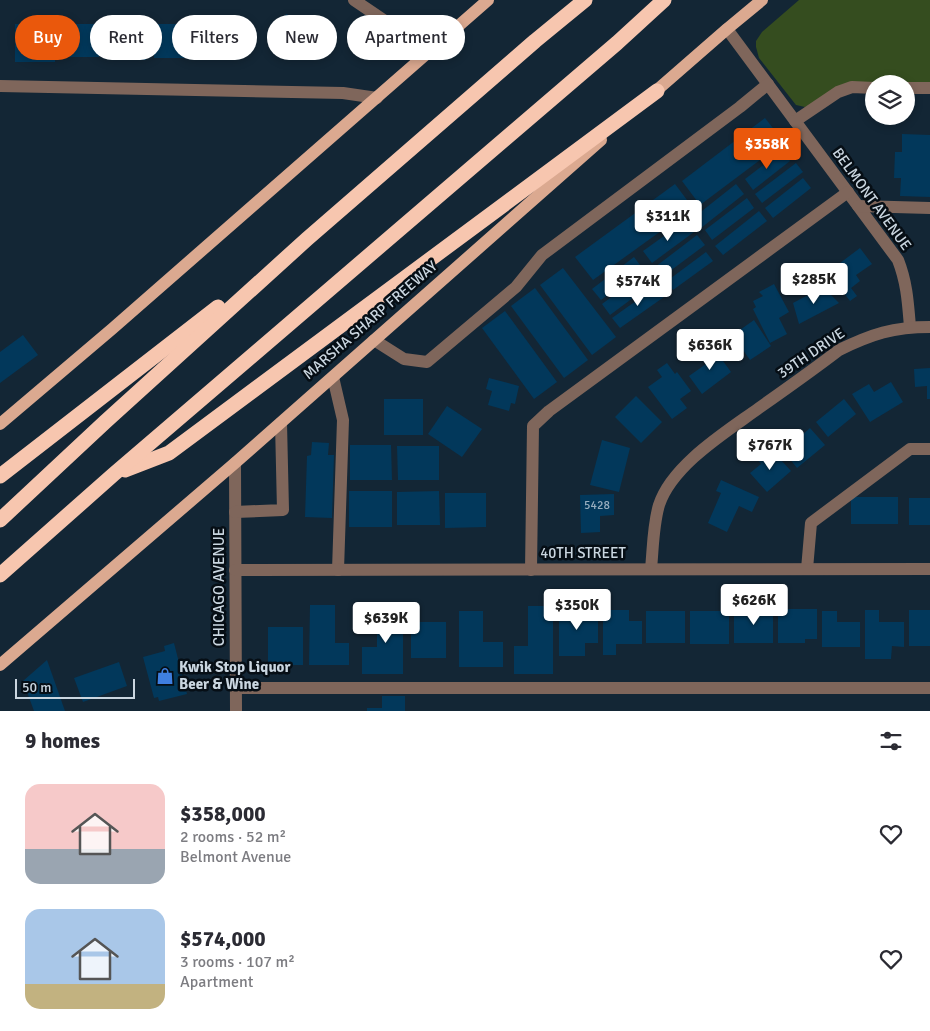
<!DOCTYPE html>
<meta charset="utf-8">
<style>
:root{--surface:#fff;--page:#f7f7f7;--text:#2b2b33;--muted:#7c7c81;--accent:#ea580c}
body{margin:0;font-family:Signika,sans-serif;background:var(--page);color:var(--text);height:100vh;display:flex;flex-direction:column;font-size:19px;white-space:nowrap}
*{box-sizing:border-box;margin:0}
p{font-size:16px;color:var(--muted)}
.icon{flex:none;width:28px;height:28px;fill:none;stroke:currentColor;stroke-width:2;stroke-linecap:round;stroke-linejoin:round}
.map{position:relative;height:711px;overflow:hidden}
.sheet{display:flex;flex-direction:column;background:var(--surface);flex:1}
.sheet>*{flex:none}
.top-card{position:absolute;left:15px;top:15px;width:500px;height:45px;display:flex;gap:10px}
.fabs{position:absolute;left:865px;top:75px;display:grid;gap:10px}
.fabs a{display:grid;place-items:center;width:50px;height:50px;border-radius:50%;background:var(--surface);box-shadow:0 2px 8px #0003;font-size:25px}
.scale{position:absolute;left:15px;bottom:12px;width:120px;box-sizing:border-box;padding-left:5px;border:2px solid #cad6e0;border-top:0;font-size:14px;line-height:18px;white-space:nowrap;color:#cad6e0;-webkit-text-stroke:4px #060e15;paint-order:stroke}
.price{position:absolute;translate:-50% -42px;padding:0 11px;border-radius:5px;background:#fff;color:#222;font-size:16px;line-height:32px;filter:drop-shadow(0 1px 2px #0008)}
.price::after{content:'';position:absolute;left:50%;top:30px;width:15px;height:11px;margin-left:-8px;background:inherit;clip-path:polygon(0 0,100% 0,50% 100%)}
.price.active{background:var(--accent);color:#fff}
ul{padding:0;list-style:none}
li{display:flex;align-items:center;gap:15px;height:125px;padding:0 25px}
li span{display:grid;place-items:center;flex:none;width:140px;height:100px;border-radius:15px;color:#555}
li>.icon{margin-inline-start:auto}
span .icon{width:60px;height:60px;fill:#fffc;stroke-width:1}
li b{font-size:21px}
h2{display:flex;justify-content:space-between;align-items:center;height:60px;padding:0 25px;font-size:21px}
.pill{padding:0 18px;border-radius:22px;background:var(--surface);box-shadow:0 2px 8px #0003;font-size:18px;line-height:45px}
.pill.active{background:var(--accent);color:#fff}
.map>svg:first-child{display:block}
.green{fill:#354d1f}
.building{fill:#02385b}
.lines{fill:none;stroke-linecap:round;stroke-linejoin:round}
.minor{stroke:#7f665b;stroke-width:12}
.major{stroke:#dba990;stroke-width:12}
.highway{stroke:#f7c6af;stroke-width:15}
.labels{text-anchor:middle;dominant-baseline:central;stroke-width:5;stroke-linejoin:round;paint-order:stroke}
.number-label{font-size:12px;fill:#98aebf}
.street-label{font-size:15px;fill:#cad6e0;stroke:#060e15}
.poi-label{font-size:15px;font-weight:bold;fill:#cad6e0;stroke:#060e15;text-anchor:start}
</style>
<div class="map">
<svg width="930" height="711" viewBox="0 0 930 711">
<rect width="100%" height="100%" fill="#132635"/>
<polygon class="green" points="799,0 930,0 930,85 906,84 874,84 805,107 796,105 759,58 756,47 756,41 762,32"/>
<g class="building">
<polygon points="286,14 314,27 308,40 280,27"/>
<rect x="200" y="22" width="46" height="28"/>
<polygon points="15,24 41,24 41,37 55,37 55,62 15,62"/>
<rect x="61" y="24" width="38" height="33"/>
<polygon points="107,24 146,24 146,60 119,60 119,49 107,49"/>
<rect x="154" y="24" width="38" height="34"/>
<polygon points="765,118 784,142 700,205 682,181"/>
<polygon points="902,134 930,135 930,197 900,196 901,178 894,178 895,152 902,152"/>
<polygon points="782,151 790,161 753,190 745,179"/>
<polygon points="796,163 803,172 762,203 755,194"/>
<polygon points="803,178 811,188 773,218 765,208"/>
<polygon points="675,184 693,208 593,280 575,257"/>
<polygon points="736,184 744,194 701,228 693,218"/>
<polygon points="747,198 754,208 712,240 705,230"/>
<polygon points="759,211 767,221 723,255 715,246"/>
<polygon points="685,221 694,232 652,263 643,251"/>
<polygon points="697,235 705,245 662,277 655,267"/>
<polygon points="860,248 872,264 856,275 860,281 851,288 857,296 850,301 828,272"/>
<polygon points="706,252 713,261 673,290 667,281"/>
<polygon points="634,257 643,269 601,300 592,289"/>
<polygon points="563,268 616,337 592,355 540,285"/>
<polygon points="645,272 653,283 610,315 602,304"/>
<polygon points="774,284 789,312 779,318 787,334 770,343 753,309 756,307 753,301 763,296 759,292"/>
<polygon points="657,286 664,297 620,328 612,318"/>
<polygon points="823,287 839,303 799,324 793,303"/>
<polygon points="535,288 588,360 564,378 511,306"/>
<polygon points="505,311 557,382 534,399 482,328"/>
<polygon points="754,320 771,346 750,360 743,350 730,359 720,344"/>
<polygon points="23,335 38,355 0,383 0,352"/>
<polygon points="712,346 731,372 702,394 689,376 706,364 700,355"/>
<polygon points="667,363 675,374 677,372 691,391 680,399 687,408 672,419 648,387 662,377 657,370"/>
<polygon points="930,368 930,399 927,399 927,386 915,387 914,369"/>
<polygon points="489,378 519,386 515,404 511,403 509,411 488,405 492,391 486,389"/>
<polygon points="891,382 903,402 870,422 852,394 869,384 874,392"/>
<polygon points="636,396 662,422 641,443 615,417"/>
<rect x="384" y="399" width="39" height="36"/>
<polygon points="844,399 856,414 828,437 816,422"/>
<polygon points="447,406 482,429 462,457 428,434"/>
<polygon points="810,428 825,445 797,468 781,448 788,442 787,441 794,434 798,439"/>
<polygon points="602,440 630,448 619,492 590,485"/>
<polygon points="312,442 329,443 328,455 334,455 332,518 305,517 307,456 311,455"/>
<polygon points="350,445 391,445 392,480 350,480"/>
<polygon points="397,446 439,446 439,480 398,480"/>
<polygon points="771,449 791,471 767,492 750,473 761,464 758,460"/>
<polygon points="721,480 759,497 752,512 739,506 727,532 708,523 721,493 716,491"/>
<rect x="349" y="491" width="43" height="36"/>
<polygon points="439,491 440,525 397,525 397,492"/>
<polygon points="445,493 486,493 486,527 445,528"/>
<polygon points="614,494 614,515 600,516 600,532 581,533 580,495"/>
<rect x="851" y="497" width="47" height="27"/>
<rect x="909" y="498" width="21" height="27"/>
<polygon points="310,605 335,605 335,643 349,643 349,665 309,665"/>
<polygon points="377,606 403,606 403,674 362,674 362,647 377,647"/>
<polygon points="528,606 553,606 553,674 514,674 514,646 528,646"/>
<polygon points="778,609 817,609 817,639 805,639 805,643 778,643"/>
<polygon points="559,610 598,610 598,643 585,643 585,656 559,656"/>
<polygon points="603,610 629,610 629,621 642,621 642,644 616,644 616,655 603,655"/>
<rect x="734" y="610" width="39" height="33"/>
<polygon points="865,610 879,610 879,622 904,622 904,647 892,646 891,659 865,659"/>
<rect x="909" y="610" width="21" height="36"/>
<polygon points="459,611 483,611 483,642 503,642 503,667 459,667"/>
<rect x="646" y="611" width="39" height="32"/>
<rect x="690" y="611" width="39" height="33"/>
<polygon points="822,611 837,611 837,622 860,622 860,647 822,647"/>
<rect x="411" y="622" width="35" height="36"/>
<rect x="268" y="627" width="35" height="38"/>
<polygon points="174,643 187,694 159,701 158,697 154,698 143,657 165,651 164,646"/>
<polygon points="47,660 65,711 34,711 23,681"/>
<polygon points="119,662 127,686 83,702 74,678"/>
<polygon points="382,696 405,696 405,711 367,711 367,708 382,708"/>
</g>
<g class="lines">
<g class="minor">
<polyline points="354,0 385,21 427,54"/>
<path d="M727,29L898,260C907,283 908,303 910,327"/>
<polyline points="0,86 343,93 377,98"/>
<polyline points="906,88 930,88"/>
<polyline points="795,121 838,92 852,87 874,88"/>
<polyline points="858,206 930,208"/>
<polyline points="374,340 404,359 427,362 516,287 542,255 740,107 768,84"/>
<polyline points="333,377 343,420 338,570"/>
<polyline points="235,463 236,711"/>
<polyline points="235,512 283,510 281,423"/>
<path d="M651,569C653,549 653,525 659,505C672,465 726,432 759,408C786,389 813,370 839,350C872,334 893,327 930,327"/>
<polyline points="807,569 811,523 910,449 930,449"/>
<polyline points="235,570 930,569"/>
<polyline points="531,570 533,426 549,411 848,192"/>
<polyline points="236,688 930,688"/>
</g>
<g class="major">
<polyline points="649,97 727,29 762,0"/>
<polyline points="0,424 112,329 488,0"/>
<polyline points="0,665 235,463 601,140"/>
</g>
<g class="highway">
<polyline points="125,470 169,453 657,91"/>
<polyline points="0,476 218,307"/>
<polyline points="0,520 105,422 307,239 535,41 585,0"/>
<polyline points="0,575 114,474 617,43 664,0"/>
</g>
</g>
<defs>
<g id="shop-bare" transform="scale(1.35)"><path d="M-5-2.5h2.3a2.7 3.5 0 0 1 5.4 0H5L5.5 6h-11ZM-1.5-2.5h3a1.5 2.3 0 0 0-3 0Z" fill="#3f7fe0" stroke="#060e15" stroke-width="2.5" paint-order="stroke"/></g>
</defs>
<g fill-rule="evenodd">
<use href="#shop-bare" x="165" y="676"/>
</g>
<g class="labels">
<g class="number-label">
<text x="597" y="505">5428</text>
</g>
<g class="street-label">
<text transform="translate(872 199) rotate(54)">BELMONT AVENUE</text>
<text transform="translate(370 320) rotate(-41)">MARSHA SHARP FREEWAY</text>
<text transform="translate(811 353) rotate(-34)">39TH DRIVE</text>
<text x="583" y="553">40TH STREET</text>
<text transform="translate(219 587) rotate(-90)">CHICAGO AVENUE</text>
</g>
<g class="poi-label">
<text x="179" y="667">Kwik Stop Liquor<tspan x="179" dy="17">Beer &amp; Wine</tspan></text>
</g>
</g>
</svg>
<div class="fabs">
<a><svg class="icon" aria-label="layers" viewBox="0 0 24 24"><path d="M12 4l9 5-9 5-9-5zM3 14l9 5 9-5"/></svg></a>
</div>
<div class="scale">50 m</div>
<b class="price active" style="left:767px;top:170px">$358K</b>
<b class="price" style="left:668px;top:242px">$311K</b>
<b class="price" style="left:814px;top:305px">$285K</b>
<b class="price" style="left:638px;top:307px">$574K</b>
<b class="price" style="left:710px;top:371px">$636K</b>
<b class="price" style="left:770px;top:471px">$767K</b>
<b class="price" style="left:754px;top:626px">$626K</b>
<b class="price" style="left:577px;top:631px">$350K</b>
<b class="price" style="left:386px;top:644px">$639K</b>
<div class="top-card">
<a class="pill active">Buy</a>
<a class="pill">Rent</a>
<a class="pill">Filters</a>
<a class="pill">New</a>
<a class="pill">Apartment</a>
</div>
</div>
<section class="sheet">
<h2>9 homes<svg class="icon" aria-label="filters" viewBox="0 0 24 24"><path d="M4 7h16M4 17h16"/><circle cx="9" cy="7" r="2"/><circle cx="15" cy="17" r="2"/></svg></h2>
<ul>
<li><span style="background:linear-gradient(#f6c9c9 65%,#9aa5b1 0)"><svg class="icon" aria-label="home" viewBox="0 0 24 24"><path d="M3 11l9-7 9 7M6 9v11h12V9"/></svg></span><div><b>$358,000</b><p>2 rooms · 52 m²</p><p>Belmont Avenue</p></div><svg class="icon" aria-label="heart" viewBox="0 0 24 24"><path d="M12 20l-8-8c-3-5 5-10 8-4 3-6 11-1 8 4z"/></svg></li>
<li><span style="background:linear-gradient(#a9c7e8 75%,#c2b280 0)"><svg class="icon" aria-label="home" viewBox="0 0 24 24"><path d="M3 11l9-7 9 7M6 9v11h12V9"/></svg></span><div><b>$574,000</b><p>3 rooms · 107 m²</p><p>Apartment</p></div><svg class="icon" aria-label="heart" viewBox="0 0 24 24"><path d="M12 20l-8-8c-3-5 5-10 8-4 3-6 11-1 8 4z"/></svg></li>
</ul>
</section>
